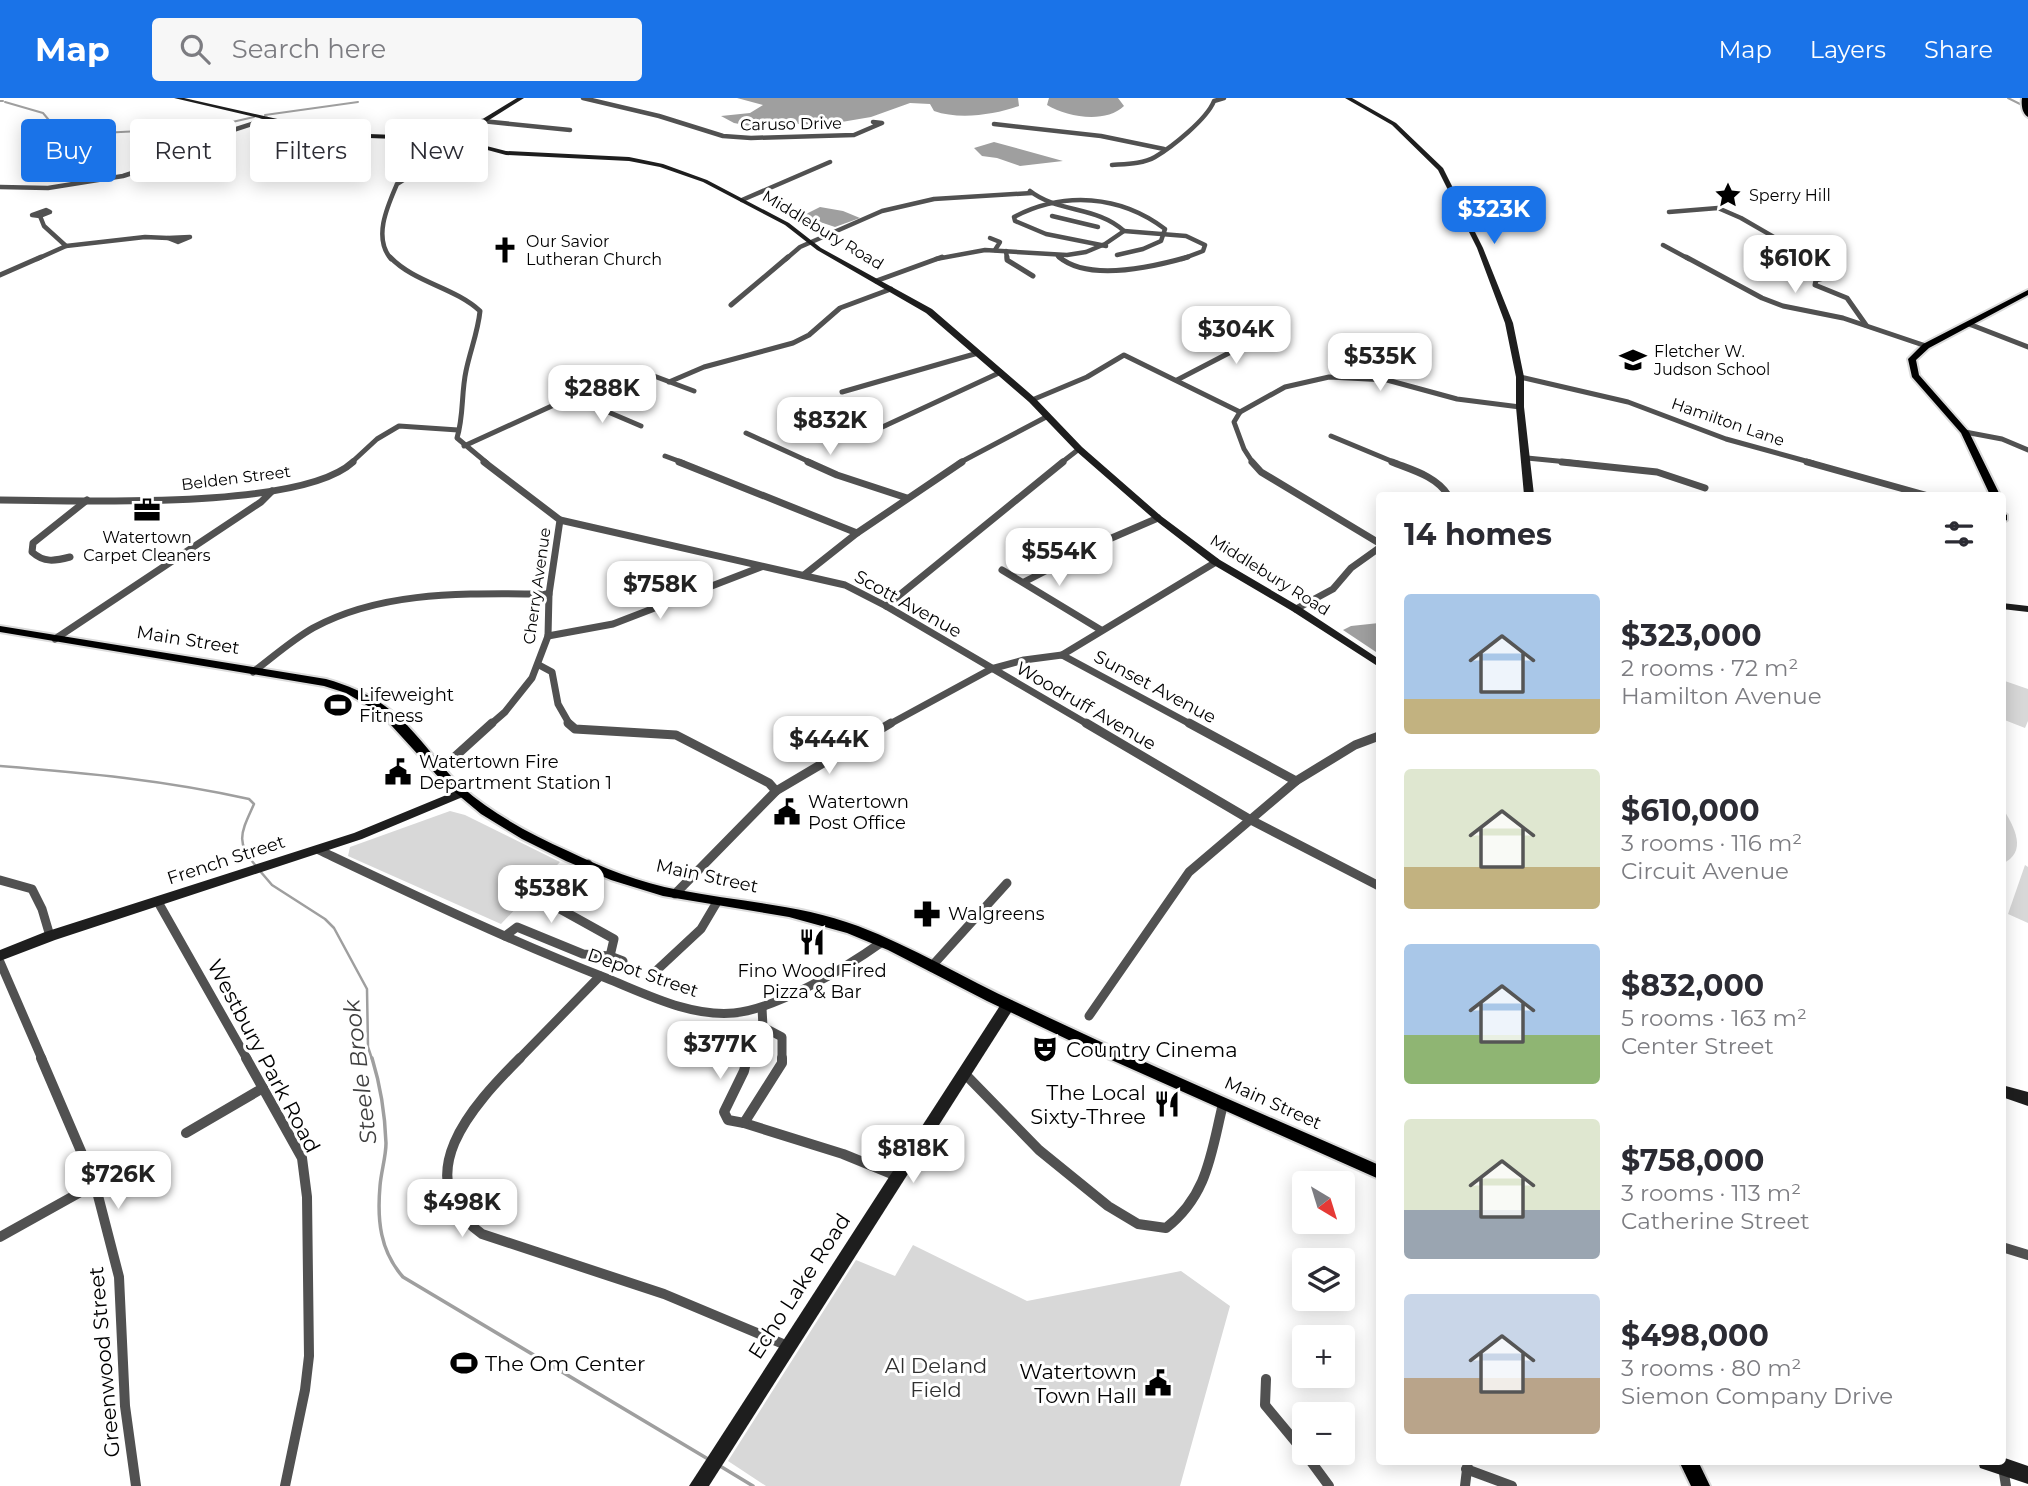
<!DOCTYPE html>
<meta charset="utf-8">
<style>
:root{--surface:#fff;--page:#f7f7f7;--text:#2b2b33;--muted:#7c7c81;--accent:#1a73e8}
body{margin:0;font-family:Montserrat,sans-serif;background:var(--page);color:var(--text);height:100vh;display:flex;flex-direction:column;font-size:26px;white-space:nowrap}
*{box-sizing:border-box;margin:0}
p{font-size:23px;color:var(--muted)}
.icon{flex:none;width:38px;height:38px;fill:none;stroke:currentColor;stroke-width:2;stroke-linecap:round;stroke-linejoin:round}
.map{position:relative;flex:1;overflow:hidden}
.panel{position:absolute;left:1376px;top:394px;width:630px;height:973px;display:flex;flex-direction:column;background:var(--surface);border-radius:7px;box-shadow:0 4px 18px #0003}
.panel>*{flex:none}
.guide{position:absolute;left:21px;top:21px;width:665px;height:63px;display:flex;gap:14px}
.needle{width:46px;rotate:142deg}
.controls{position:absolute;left:1292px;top:1073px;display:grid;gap:14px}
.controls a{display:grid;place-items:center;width:63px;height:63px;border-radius:7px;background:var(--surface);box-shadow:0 4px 18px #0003;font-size:35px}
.price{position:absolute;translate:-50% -60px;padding:0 16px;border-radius:14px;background:#fff;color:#222;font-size:23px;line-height:46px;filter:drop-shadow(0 2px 4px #0008)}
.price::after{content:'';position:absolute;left:50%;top:42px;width:21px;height:16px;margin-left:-10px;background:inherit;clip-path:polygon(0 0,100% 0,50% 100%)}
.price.on{background:var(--accent);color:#fff}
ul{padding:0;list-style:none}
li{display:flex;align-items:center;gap:21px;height:175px;padding:0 28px}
li span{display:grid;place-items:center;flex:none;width:196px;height:140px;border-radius:7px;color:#555}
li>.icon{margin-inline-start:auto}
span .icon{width:84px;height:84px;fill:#fffc;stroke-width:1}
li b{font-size:30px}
h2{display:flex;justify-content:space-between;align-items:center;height:84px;padding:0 28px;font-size:30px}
.pill{padding:0 24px;border-radius:7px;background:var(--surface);box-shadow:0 4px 18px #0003;font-size:24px;line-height:63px}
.pill.on{background:var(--accent);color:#fff}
header{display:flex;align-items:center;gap:42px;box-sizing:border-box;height:98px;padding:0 35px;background:var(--accent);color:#fff}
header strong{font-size:33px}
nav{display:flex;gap:38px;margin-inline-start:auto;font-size:24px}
.search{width:490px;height:63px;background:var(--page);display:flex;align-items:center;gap:18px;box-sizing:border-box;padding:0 24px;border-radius:7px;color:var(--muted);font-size:26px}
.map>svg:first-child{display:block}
.green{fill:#d8d8d8}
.water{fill:#9f9f9f}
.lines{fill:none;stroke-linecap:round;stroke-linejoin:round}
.stream-far2{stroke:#9f9f9f;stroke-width:2}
.stream-far1{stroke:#9f9f9f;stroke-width:2.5}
.stream{stroke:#9f9f9f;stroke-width:3.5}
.primary-casing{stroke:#dbdbdb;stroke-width:4}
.street-far4{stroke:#515151;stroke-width:4.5}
.street-far3{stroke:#515151;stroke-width:5}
.street-far2{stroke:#515151;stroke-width:7}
.street-far1{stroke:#515151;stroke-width:9}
.street{stroke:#515151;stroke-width:10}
.secondary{fill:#1e1e1e;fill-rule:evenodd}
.primary{fill:#000;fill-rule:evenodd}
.labels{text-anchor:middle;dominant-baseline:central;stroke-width:6;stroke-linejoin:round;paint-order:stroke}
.far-street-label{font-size:16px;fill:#000;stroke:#fff}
.far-poi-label{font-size:16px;fill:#000;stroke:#fff;text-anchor:start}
.street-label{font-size:18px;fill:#000;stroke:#fff}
.poi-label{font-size:18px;fill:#000;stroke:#fff;text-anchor:start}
.near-poi-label{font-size:21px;fill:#000;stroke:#fff;text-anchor:start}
.near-street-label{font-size:21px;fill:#000;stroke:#fff}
.near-park-label{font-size:21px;fill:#2f2f2f;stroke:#fff}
.near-water-label{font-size:23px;font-style:italic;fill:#404040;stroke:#fff}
</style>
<header>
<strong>Map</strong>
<div class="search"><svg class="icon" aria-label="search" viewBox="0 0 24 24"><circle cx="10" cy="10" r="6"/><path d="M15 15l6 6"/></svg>Search here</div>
<nav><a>Map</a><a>Layers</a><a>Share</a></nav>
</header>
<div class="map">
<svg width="2028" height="1388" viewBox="0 0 2028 1388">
<rect width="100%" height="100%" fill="#fff"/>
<g class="green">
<polygon points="2002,582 2028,591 2028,623 2025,630 2002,621"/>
<path d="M2002,709C2015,730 2028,754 2002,766Z"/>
<polygon points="450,713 465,717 560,764 501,826 348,758 350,749"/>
<polygon points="2025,767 2028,769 2028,825 2008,816"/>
<polygon points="913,1147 1027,1203 1181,1173 1230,1208 1180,1388 766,1388 728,1363 856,1162 895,1178"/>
</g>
<g class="water">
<path d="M737,0H1018L1019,8C994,17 959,22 934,13L930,6L910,5L871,19L824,27L772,25L750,28L734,25L721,18L750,15L763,7Z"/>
<path d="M1049,0H1118L1124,8C1105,26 1067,19 1047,7Z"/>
<polygon points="994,44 1063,63 1020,68 997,60 982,58 974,50"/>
<polygon points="820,109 843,113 860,120 835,129 802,118"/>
<polygon points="1379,525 1379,556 1343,532 1351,528"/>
</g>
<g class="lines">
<g class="stream-far2">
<polyline points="2008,0 2020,6"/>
<polyline points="0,3 3,3"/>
<polyline points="5,4 43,15 53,27 50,31 60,37 141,33 180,36 254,19"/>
<polyline points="265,17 358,4"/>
</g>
<g class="stream-far1">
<path d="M0,668C87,675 163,682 249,701L254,706C242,733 234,744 256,768"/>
<polyline points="260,773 272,787 325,821 334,830 367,891 368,949 372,961"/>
</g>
<g class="stream">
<path d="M372,960C380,986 385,1017 386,1045C386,1059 381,1074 380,1088C377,1122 380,1153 403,1179L708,1361"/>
<polyline points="720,1368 753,1388"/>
</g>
<g class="primary-casing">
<g id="primary">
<path d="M2022,0H2028V19C2022,16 2021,6 2022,0Z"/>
<polygon points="2028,192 2028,197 1929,250 1916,262 1919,277 1969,334 2000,397 1990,397 1961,335 1912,279 1908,261 1923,246"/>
<polygon points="2002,414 2007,417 2007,422 2002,425"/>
<path d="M0,528L326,581C347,587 367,595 385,608C415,629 435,664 462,689C493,716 530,736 568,753C603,770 640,785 679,792C739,804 800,806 858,828C913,849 964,880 1018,905C1137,962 1258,1014 1379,1067V1081L1098,956L987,903L888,852L847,835L789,819L663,798L611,782L566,763L522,741L481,716L444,685L380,615L346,595L324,588L0,534Z"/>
<polygon points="1679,1363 1698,1363 1710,1388 1691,1388"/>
</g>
</g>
<g class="street-far4">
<polyline points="583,0 659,18 723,38 751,40 854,37 882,25 873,24 876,26"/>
<polyline points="482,23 570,32"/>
<polyline points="994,26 1101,38 1164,51"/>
<path d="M1112,67C1126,66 1143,66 1155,59C1172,49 1207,21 1214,3L1224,0"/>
<polyline points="0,89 48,90 123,78 175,61 224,35 267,21"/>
<polyline points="742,102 830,64"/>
<polygon points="46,112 50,114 40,118 32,117"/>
<polyline points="1669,114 1718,110 1741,120 1812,161"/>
<polyline points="1052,118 1098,129"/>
<polyline points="1124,133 1186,138 1205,147 1203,153 1182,161"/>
<polygon points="190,139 178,144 168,140"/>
<polyline points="990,140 1000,144 995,152"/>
<polyline points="1663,147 1689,161"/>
<polyline points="66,148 145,139 168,140"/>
<path d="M1106,148L1046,136L1015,123L1014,119C1064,93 1120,97 1165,131L1161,143L1143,151L1117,157"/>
<polyline points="1006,153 1007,161"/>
<polyline points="1058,158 1062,161"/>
<polyline points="37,161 66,148 44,128 40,118"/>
<path d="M391,161C373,140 387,109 397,86L419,72L476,49"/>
<polyline points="786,161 800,149 882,113 934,101 1032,95"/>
<path d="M936,161L985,152L1067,157L1086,154L1105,146L1124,133C1097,108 1058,115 1030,93"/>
</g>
<g class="street-far3">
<path d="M390,159C415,185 454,189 480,213C478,234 470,253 466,273C461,296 464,317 457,340L487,365"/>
<polyline points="1007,159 1007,162 1033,178"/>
<path d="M1059,159C1089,184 1153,169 1188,159"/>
<polyline points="1686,159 1762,200 1783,208 1843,220 1926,248"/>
<polyline points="1809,159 1836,177 1816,182 1815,187 1847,200 1866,227"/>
<polyline points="0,177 41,159"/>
<polyline points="876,183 942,159"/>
<polyline points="731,207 788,159"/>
<polyline points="1969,226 2028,249"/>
<polyline points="1520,279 1628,304 1726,341 1813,365"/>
<polyline points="1177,282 1281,228"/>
<polyline points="669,284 704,269 793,245 809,237 840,210 891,191"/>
<polyline points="842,294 978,255"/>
<polyline points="573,299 641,328"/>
<polyline points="1032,302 1087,279 1124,257 1240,314"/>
<polyline points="1240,314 1285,289 1329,279 1387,282 1457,301 1520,309"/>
<polyline points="1240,314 1234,324 1244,351 1253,365"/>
<polyline points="878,331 1001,274"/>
<polyline points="1965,334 2002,341 2028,352"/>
<polyline points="746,335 812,365"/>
<polyline points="1331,338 1396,365"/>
<polyline points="464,348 624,275 646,275 694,293"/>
<polyline points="665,358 684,365"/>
<polyline points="1527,360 1578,365"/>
<polyline points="351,365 377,341 399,328 458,332"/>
<polyline points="959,365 1048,318"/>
<polyline points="1061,365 1079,351"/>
</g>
<g class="street-far2">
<polyline points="484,364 560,422 549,496 548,538 532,580 505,614 490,627"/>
<polyline points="679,364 857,435"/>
<polyline points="808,364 837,377 907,400"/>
<polyline points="1252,364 1261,374 1379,445"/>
<path d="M1392,364C1412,372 1436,378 1448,397"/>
<polyline points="1562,364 1657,374 1705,390"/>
<polyline points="1807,364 1925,397"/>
<path d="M0,402C75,402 300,413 353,364"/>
<polyline points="560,422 845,487 886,508 1089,627"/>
<path d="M70,459C55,463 44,465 32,454L33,445L87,402"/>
<polyline points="1002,472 1101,532"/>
<polyline points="804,477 857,435 962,364"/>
<polyline points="1024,484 1100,445 1158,420"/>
<polyline points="886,508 1063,364"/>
<polyline points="1296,511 1333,491 1351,470 1379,450"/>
<polyline points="548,538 613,526 761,469"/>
<polyline points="55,541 261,404 272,393"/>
<polyline points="1062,557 1216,464"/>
<polyline points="539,567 552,574 558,606 570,627"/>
<path d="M253,574C273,559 292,542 313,530C385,491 470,496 549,496"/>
<polyline points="888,627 991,571 1024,562 1062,557 1192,627"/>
</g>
<g class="street-far1">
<polyline points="568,625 575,631 676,637 769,685 776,693"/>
<polyline points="1086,625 1249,721 1379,788"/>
<polyline points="1189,625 1296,683"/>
<polyline points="439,673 492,625"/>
<path d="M319,752C414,797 508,842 606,880C646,896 690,919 734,915C777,911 847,869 882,844"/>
<polyline points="588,766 551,806 614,841 610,858"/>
<polyline points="0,782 32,791 42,811 50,838"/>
<polyline points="675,796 776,693 891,625"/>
<polyline points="158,804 247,961"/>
<polyline points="505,838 517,829 583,856 610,858 623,863"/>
<polyline points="0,864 42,961"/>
<polyline points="931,869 1007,785"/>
<polyline points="657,872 701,831 717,804"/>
<polyline points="762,910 763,929 782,939 782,961"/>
<polyline points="1089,918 1189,774 1296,683 1355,647 1379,638"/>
<polyline points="519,961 600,878"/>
<polyline points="747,961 746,942 763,929"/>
</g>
<g class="street">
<polyline points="41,960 95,1086 119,1179 125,1308 136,1388"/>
<polyline points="246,960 302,1060 307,1099 309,1258 305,1292 285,1388"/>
<path d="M520,960C473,1007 405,1080 482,1136L664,1196L788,1248"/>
<polyline points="782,960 782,965 744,1025 843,1056 897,1078"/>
<path d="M964,975L1039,1052L1108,1108L1138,1126L1166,1130C1208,1097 1211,1055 1223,1006"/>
<polyline points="744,1025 728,1022 724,1014 744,973 747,960"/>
<polyline points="186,1035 263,990"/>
<polyline points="0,1139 95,1086"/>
<polyline points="2002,1149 2028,1157"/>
<polyline points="1266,1281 1265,1307 1304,1354"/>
<polyline points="1304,1354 1329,1388"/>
<polyline points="2003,1369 2006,1388"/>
<polyline points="1466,1371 1512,1388"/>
<polyline points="1465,1388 1468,1363"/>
</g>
<g class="secondary">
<polygon points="174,0 184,0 340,35 453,39 517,0 524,0 459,41 506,53 629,59 663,66 707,82 789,125 821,150 932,211 1035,300 1082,349 1161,418 1220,462 1300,509 1379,561 1379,569 1292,513 1212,466 1155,422 1076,353 1029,304 926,215 817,152 785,127 703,84 660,69 629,63 506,57 454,43 340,39"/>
<polygon points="1345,0 1352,0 1396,25 1443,70 1483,150 1513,225 1524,279 1524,309 1534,397 1524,397 1516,309 1516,279 1505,225 1477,150 1438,72 1392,27"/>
<polygon points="2002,505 2028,508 2028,514 2002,511"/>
<polygon points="461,691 467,695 465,698 362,741 55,842 0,863 0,852 45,834 354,735"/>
<polygon points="1008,901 1013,903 1015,907 1013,911 709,1388 689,1388 1003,903"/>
<polygon points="2002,987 2028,994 2028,1008 2002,999"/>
<polygon points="2002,1359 2028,1368 2028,1386 1980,1370 1978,1363 2002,1363"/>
</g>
<use href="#primary" class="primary"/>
</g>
<defs>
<g id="sight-bare" transform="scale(2.1)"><path d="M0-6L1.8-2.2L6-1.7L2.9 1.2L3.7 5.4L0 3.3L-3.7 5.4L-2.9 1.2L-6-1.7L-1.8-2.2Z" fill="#000" stroke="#fff" stroke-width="2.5" paint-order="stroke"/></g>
<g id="church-bare" transform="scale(2.1)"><path d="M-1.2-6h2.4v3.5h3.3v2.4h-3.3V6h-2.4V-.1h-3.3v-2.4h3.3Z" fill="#000" stroke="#fff" stroke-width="2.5" paint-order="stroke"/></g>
<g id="school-bare" transform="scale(2.1)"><path d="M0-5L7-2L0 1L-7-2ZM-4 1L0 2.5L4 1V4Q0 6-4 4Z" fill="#000" stroke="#fff" stroke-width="2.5" paint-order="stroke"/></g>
<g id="office-bare" transform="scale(2.1)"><path d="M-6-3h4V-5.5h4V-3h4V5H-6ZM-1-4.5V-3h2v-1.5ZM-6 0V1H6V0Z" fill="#000" stroke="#fff" stroke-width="2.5" paint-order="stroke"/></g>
<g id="stadium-bare" transform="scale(2.1)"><path d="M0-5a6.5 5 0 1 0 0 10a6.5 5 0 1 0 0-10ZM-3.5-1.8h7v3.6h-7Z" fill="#000" stroke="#fff" stroke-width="2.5" paint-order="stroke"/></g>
<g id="civic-bare" transform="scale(2.1)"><path d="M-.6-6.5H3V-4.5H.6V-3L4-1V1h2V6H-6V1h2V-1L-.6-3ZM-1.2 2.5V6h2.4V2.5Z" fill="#000" stroke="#fff" stroke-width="2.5" paint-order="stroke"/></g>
<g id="pharmacy-bare" transform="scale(2.1)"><path d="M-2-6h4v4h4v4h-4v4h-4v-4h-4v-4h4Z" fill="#000" stroke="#fff" stroke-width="2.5" paint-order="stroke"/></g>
<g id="restaurant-bare" transform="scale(2.1)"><path d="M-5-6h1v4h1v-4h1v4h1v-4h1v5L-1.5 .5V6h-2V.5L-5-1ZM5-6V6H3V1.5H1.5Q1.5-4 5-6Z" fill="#000" stroke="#fff" stroke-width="2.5" paint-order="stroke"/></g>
<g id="theatre-bare" transform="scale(2.1)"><path d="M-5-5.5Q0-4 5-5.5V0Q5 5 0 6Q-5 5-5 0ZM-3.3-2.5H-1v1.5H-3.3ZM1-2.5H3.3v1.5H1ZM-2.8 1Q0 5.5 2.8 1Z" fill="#000" stroke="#fff" stroke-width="2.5" paint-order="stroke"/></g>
</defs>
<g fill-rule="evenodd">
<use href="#sight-bare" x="1728" y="97"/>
<use href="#church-bare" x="505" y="152"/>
<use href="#school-bare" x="1633" y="262"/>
<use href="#office-bare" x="147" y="412"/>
<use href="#stadium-bare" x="338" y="607"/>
<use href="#civic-bare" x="398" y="674"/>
<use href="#civic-bare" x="787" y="714"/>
<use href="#pharmacy-bare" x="927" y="816"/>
<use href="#restaurant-bare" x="812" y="844"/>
<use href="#theatre-bare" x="1045" y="951"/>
<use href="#restaurant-bare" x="1167" y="1006"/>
<use href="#stadium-bare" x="464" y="1265"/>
<use href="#civic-bare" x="1158" y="1285"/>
</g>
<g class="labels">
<g class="far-street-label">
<text transform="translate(791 26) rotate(-1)">Caruso Drive</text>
<text transform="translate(823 132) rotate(31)">Middlebury Road</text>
<text transform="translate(1728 324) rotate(19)">Hamilton Lane</text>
<text transform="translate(236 380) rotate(-7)">Belden Street</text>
<text transform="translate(1270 477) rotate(32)">Middlebury Road</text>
<text transform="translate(537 488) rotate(-82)">Cherry Avenue</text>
</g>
<g class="far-poi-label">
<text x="1749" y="97">Sperry Hill</text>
<text x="526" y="143">Our Savior<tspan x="526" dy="18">Lutheran Church</tspan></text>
<text x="1654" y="253">Fletcher W.<tspan x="1654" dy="18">Judson School</tspan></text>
<text x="147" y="439" text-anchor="middle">Watertown<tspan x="147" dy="18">Carpet Cleaners</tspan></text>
</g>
<g class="street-label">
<text transform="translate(908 506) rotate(29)">Scott Avenue</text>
<text transform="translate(188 542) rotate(9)">Main Street</text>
<text transform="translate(1155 589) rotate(28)">Sunset Avenue</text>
<text transform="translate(1086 608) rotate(30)">Woodruff Avenue</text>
<text transform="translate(226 762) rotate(-18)">French Street</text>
<text transform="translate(707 778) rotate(12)">Main Street</text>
<text transform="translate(643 875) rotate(19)">Depot Street</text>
<text transform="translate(1273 1005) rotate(24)">Main Street</text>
</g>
<g class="poi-label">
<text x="359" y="597">Lifeweight<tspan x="359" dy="21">Fitness</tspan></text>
<text x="419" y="664">Watertown Fire<tspan x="419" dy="21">Department Station 1</tspan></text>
<text x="808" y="704">Watertown<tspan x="808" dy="21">Post Office</tspan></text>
<text x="948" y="816">Walgreens</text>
<text x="812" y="873" text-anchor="middle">Fino Wood Fired<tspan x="812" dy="21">Pizza &amp; Bar</tspan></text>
</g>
<g class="near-poi-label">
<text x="1066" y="951">Country Cinema</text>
<text x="1146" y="994" text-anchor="end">The Local<tspan x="1146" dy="24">Sixty-Three</tspan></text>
<text x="485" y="1265">The Om Center</text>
<text x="1137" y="1273" text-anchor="end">Watertown<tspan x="1137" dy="24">Town Hall</tspan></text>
</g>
<g class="near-street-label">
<text transform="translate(264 958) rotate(62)">Westbury Park Road</text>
<text transform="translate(799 1188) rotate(-57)">Echo Lake Road</text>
<text transform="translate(104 1264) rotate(-95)">Greenwood Street</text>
</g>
<g class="near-park-label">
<text x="936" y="1267">Al Deland<tspan x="936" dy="24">Field</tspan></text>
</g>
<g class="near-water-label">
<text transform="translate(360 974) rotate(-97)">Steele Brook</text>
</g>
</g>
</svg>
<div class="controls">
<a><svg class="needle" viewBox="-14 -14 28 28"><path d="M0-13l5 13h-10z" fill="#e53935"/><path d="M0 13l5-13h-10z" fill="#7c7c81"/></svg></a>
<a><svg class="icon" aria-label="layers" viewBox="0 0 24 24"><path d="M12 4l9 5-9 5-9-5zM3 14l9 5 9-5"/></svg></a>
<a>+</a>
<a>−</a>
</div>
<b class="price on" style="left:1494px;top:148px">$323K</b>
<b class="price" style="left:1795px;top:197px">$610K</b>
<b class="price" style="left:1236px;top:268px">$304K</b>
<b class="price" style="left:1380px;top:295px">$535K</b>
<b class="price" style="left:602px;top:327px">$288K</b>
<b class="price" style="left:830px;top:359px">$832K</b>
<b class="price" style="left:1059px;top:490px">$554K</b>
<b class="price" style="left:660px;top:523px">$758K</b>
<b class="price" style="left:829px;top:678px">$444K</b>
<b class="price" style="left:551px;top:827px">$538K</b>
<b class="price" style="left:720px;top:983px">$377K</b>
<b class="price" style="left:913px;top:1087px">$818K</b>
<b class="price" style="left:118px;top:1113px">$726K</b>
<b class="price" style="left:462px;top:1141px">$498K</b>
<div class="guide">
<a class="pill on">Buy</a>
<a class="pill">Rent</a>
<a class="pill">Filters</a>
<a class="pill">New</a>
</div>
<section class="panel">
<h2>14 homes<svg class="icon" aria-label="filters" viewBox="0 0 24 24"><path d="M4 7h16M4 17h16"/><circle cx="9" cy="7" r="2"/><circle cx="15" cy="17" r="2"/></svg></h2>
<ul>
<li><span style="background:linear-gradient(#a9c7e8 75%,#c2b280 0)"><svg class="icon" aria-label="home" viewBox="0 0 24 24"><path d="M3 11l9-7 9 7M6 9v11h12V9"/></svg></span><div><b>$323,000</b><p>2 rooms · 72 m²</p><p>Hamilton Avenue</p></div></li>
<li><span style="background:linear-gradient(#dfe7d0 70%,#c2b280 0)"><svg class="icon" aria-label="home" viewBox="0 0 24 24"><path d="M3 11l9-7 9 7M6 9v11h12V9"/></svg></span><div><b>$610,000</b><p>3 rooms · 116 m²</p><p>Circuit Avenue</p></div></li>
<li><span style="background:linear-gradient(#a9c7e8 65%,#8fb573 0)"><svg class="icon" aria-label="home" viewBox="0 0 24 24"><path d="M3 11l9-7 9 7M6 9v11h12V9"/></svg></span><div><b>$832,000</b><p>5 rooms · 163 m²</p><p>Center Street</p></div></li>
<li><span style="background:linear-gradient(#dfe7d0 65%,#9aa5b1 0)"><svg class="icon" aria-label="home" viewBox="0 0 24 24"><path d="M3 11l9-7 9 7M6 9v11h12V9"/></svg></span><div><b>$758,000</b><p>3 rooms · 113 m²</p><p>Catherine Street</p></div></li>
<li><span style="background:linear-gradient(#c9d6e8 60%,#b9a48a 0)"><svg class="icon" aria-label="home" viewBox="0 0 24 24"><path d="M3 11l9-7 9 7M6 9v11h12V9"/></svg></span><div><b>$498,000</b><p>3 rooms · 80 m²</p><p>Siemon Company Drive</p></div></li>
</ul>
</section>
</div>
